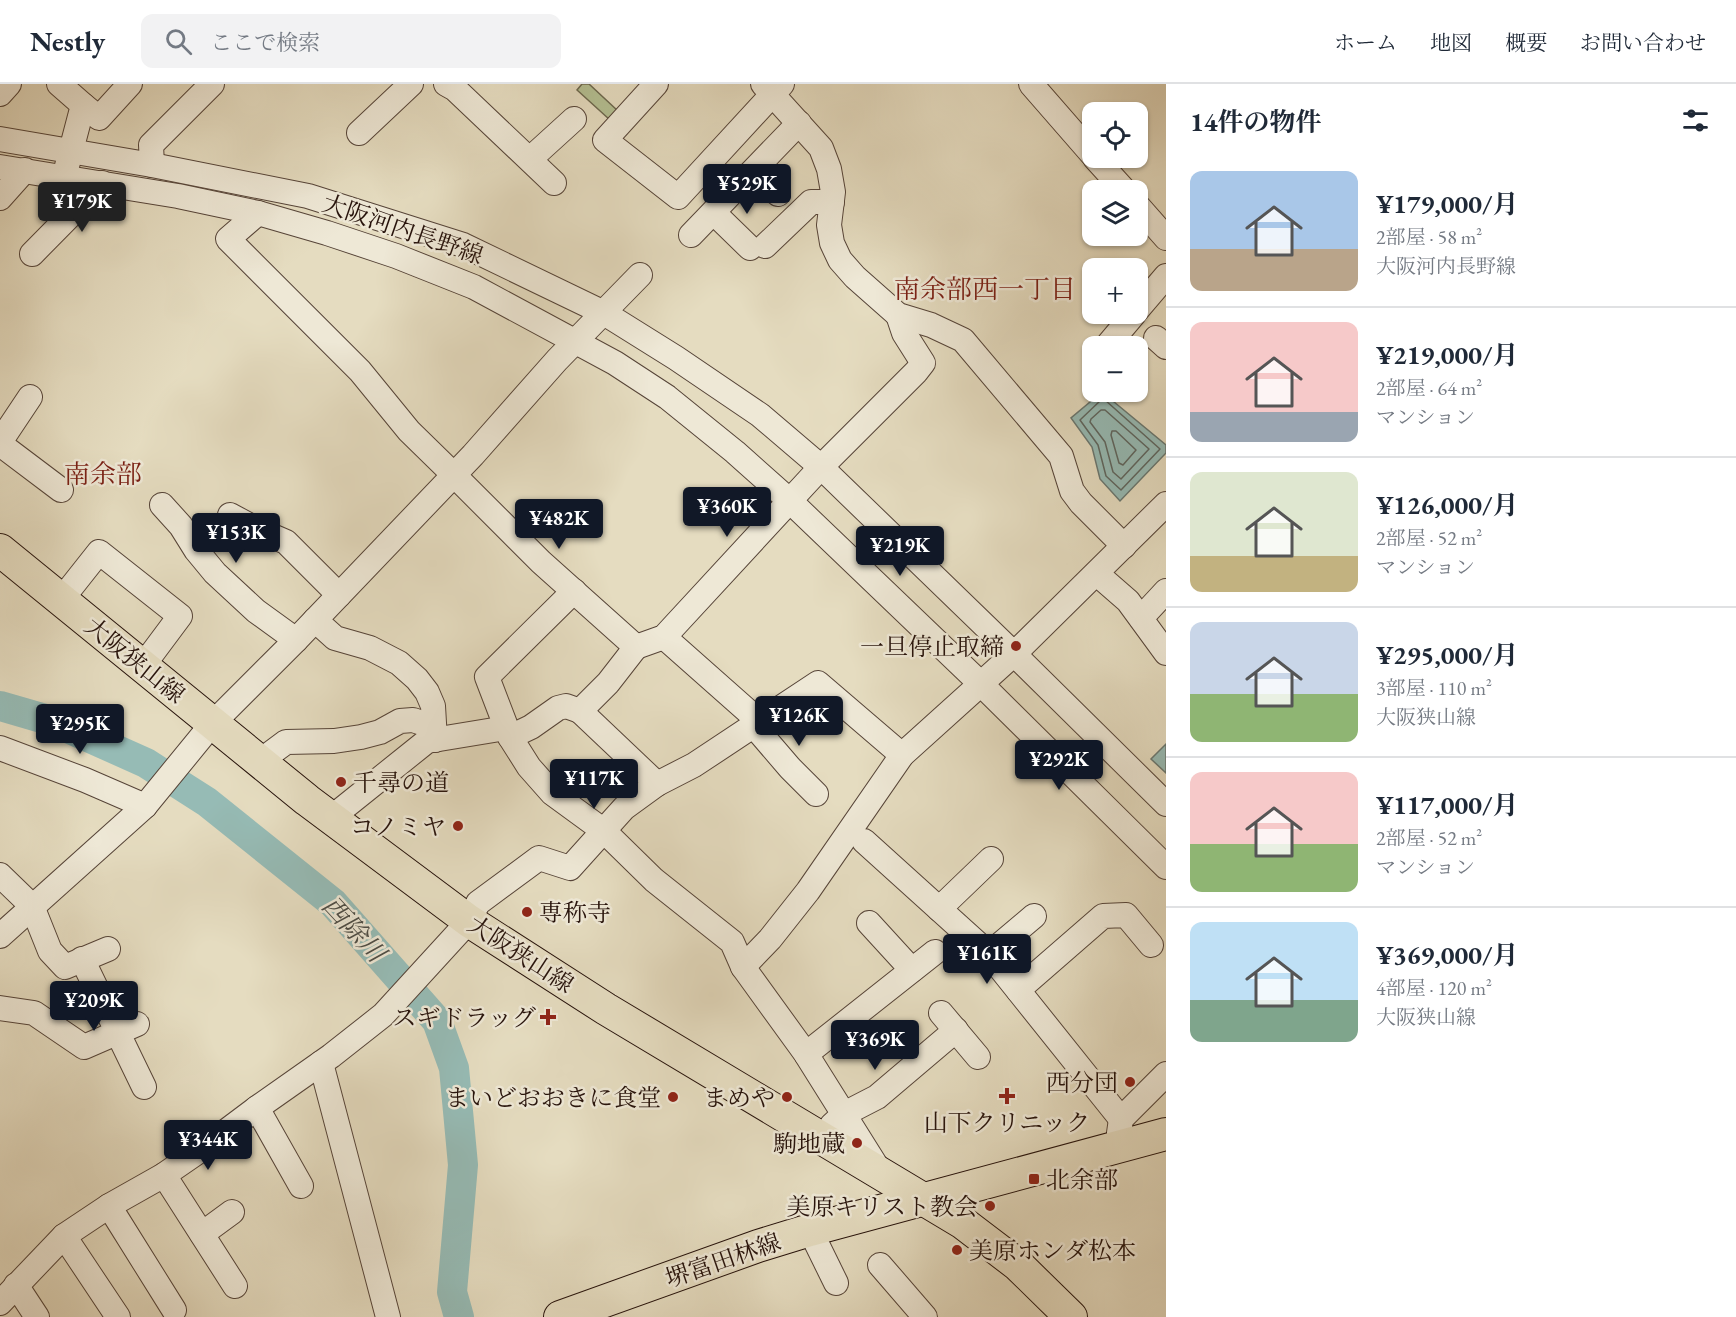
<!DOCTYPE html>
<html lang="ja">
<meta charset="utf-8">
<style>
:root{--surface:#fff;--page:#f2f2f3;--text:#1f2937;--muted:#747a83;--line:#e0e1e3;--accent:#111827}
body{margin:0;font-family:"EB Garamond","Noto Serif JP",serif;background:var(--page);color:var(--text);height:100vh;display:flex;flex-direction:column;font-size:22px;white-space:nowrap}
*{box-sizing:border-box;margin:0}
p{font-size:20px;color:var(--muted)}
.icon{flex:none;width:33px;height:33px;fill:none;stroke:currentColor;stroke-width:2;stroke-linecap:round;stroke-linejoin:round}
.map{position:relative;flex:1;overflow:hidden}
.sheet{display:flex;flex-direction:column;background:var(--surface);width:570px}
.sheet>*{flex:none}
.tools{position:absolute;left:1082px;top:18px;display:grid;gap:12px}
.tools a{display:grid;place-items:center;width:66px;height:66px;border-radius:12px;background:var(--surface);box-shadow:0 2px 4px #0004;font-size:30px}
.price{position:absolute;translate:-50% -51px;padding:0 14px;border-radius:6px;background:var(--accent);color:#fff;font-size:20px;line-height:39px;filter:drop-shadow(0 2px 3px #0008)}
.price::after{content:'';position:absolute;left:50%;top:36px;width:18px;height:14px;margin-left:-9px;background:inherit;clip-path:polygon(0 0,100% 0,50% 100%)}
.price.selected{background:#222;color:#fff}
ul{padding:0;list-style:none}
li{display:flex;align-items:center;gap:18px;height:150px;padding:0 24px}
li+li{border-top:2px solid var(--line)}
li span{display:grid;place-items:center;flex:none;width:168px;height:120px;border-radius:12px;color:#555}
li>.icon{margin-inline-start:auto}
span .icon{width:72px;height:72px;fill:#fffc;stroke-width:1}
li b{font-size:26px}
h2{display:flex;justify-content:space-between;align-items:center;height:72px;padding:0 24px;font-size:26px}
header{display:flex;align-items:center;gap:36px;box-sizing:border-box;height:84px;padding:0 30px;background:var(--surface);border-bottom:2px solid var(--line)}
header strong{font-size:28px}
nav{display:flex;gap:33px;margin-inline-start:auto;font-size:21px}
.search{width:420px;height:54px;background:var(--page);display:flex;align-items:center;gap:15px;box-sizing:border-box;padding:0 21px;border-radius:12px;color:var(--muted);font-size:22px}
main{display:flex;flex:1;min-height:0}
.map>svg:first-child{display:block}
.green{fill:#b4c093;stroke:#6d694f;stroke-width:1.5}
.water{fill:#96bbb5;stroke:#697771;stroke-width:1.5}
.lines{fill:none;stroke-linecap:round;stroke-linejoin:round}
.shore{stroke:#5e6660;stroke-width:1.5}
.river{stroke:#96bbb5;stroke-width:30}
.minor-casing{stroke:#564438;stroke-width:26}
.major-casing{stroke:#26120b;stroke-width:34}
.minor{stroke:#eee8d6;stroke-width:24}
.major{stroke:#e5dcc0;stroke-width:32}
.poi-dot{fill:#8f2418;stroke:#eee8d6;stroke-width:2}
.labels{text-anchor:middle;dominant-baseline:central;stroke-width:5;stroke-linejoin:round;paint-order:stroke}
.street-label{font-size:24px;fill:#26120b;stroke:#eee8d6}
.poi-label{font-size:24px;fill:#26120b;stroke:#eee8d6;text-anchor:end}
.neighbourhood-label{font-size:26px;fill:#7a1f14;stroke:#eee8d6}
.water-label{font-size:26px;font-style:italic;fill:#4d4d46;stroke:#eee8d6}
</style>
<header>
<strong>Nestly</strong>
<div class="search"><svg class="icon" aria-label="search" viewBox="0 0 24 24"><circle cx="10" cy="10" r="6"/><path d="M15 15l6 6"/></svg>ここで検索</div>
<nav><a>ホーム</a><a>地図</a><a>概要</a><a>お問い合わせ</a></nav>
</header>
<main>
<div class="map">
<svg width="1166" height="1233" viewBox="0 0 1166 1233">
<rect width="100%" height="100%" fill="#e5dcc0"/>
<filter id="stains"><feTurbulence type="fractalNoise" baseFrequency=".00333" numOctaves="4"/><feColorMatrix values="0 0 0 0 .2 0 0 0 0 .09 0 0 0 0 .02 0 0 0 .5 -.17"/></filter>
<radialGradient id="worn" r=".72"><stop offset=".6" stop-color="#630" stop-opacity="0"/><stop offset="1" stop-color="#630" stop-opacity=".3"/></radialGradient>
<polygon class="green" points="582,0 589,0 618,27 610,36 577,6"/>
<g class="water">
<polygon points="1102,308 1166,361 1166,369 1120,417 1100,395 1092,363 1071,334"/>
<polygon points="1166,660 1166,689 1151,675"/>
</g>
<g class="lines">
<g class="shore">
<polygon points="1101,316 1105,316 1160,365 1121,406 1106,392 1098,361 1080,336"/>
<polygon points="1101,326 1105,326 1149,365 1121,395 1113,388 1105,358 1090,338 1091,335"/>
<polygon points="1112,347 1116,347 1136,366 1123,381 1119,379 1111,351"/>
</g>
<polyline class="river" points="0,622 52,637 146,679 207,718 333,819 437,937 454,984 463,1081 452,1208 459,1233"/>
<g class="minor-casing">
<g id="minor">
<polyline points="59,0 83,21 67,82"/>
<polyline points="446,0 455,5 554,99"/>
<polyline points="656,0 605,56 678,113 782,0"/>
<polyline points="763,0 821,64 829,85 833,108 829,141 832,159 840,176 855,193 898,231 931,241 963,256 1061,372 1072,407 1081,419 1124,462"/>
<polyline points="1031,0 1092,70"/>
<polyline points="0,10 9,0"/>
<polyline points="83,21 99,34 130,0"/>
<polyline points="359,49 411,0"/>
<polyline points="0,55 152,81 308,112 463,161 604,229 676,274 760,331 821,383 1014,570 1166,420"/>
<polyline points="1095,74 1124,106"/>
<polyline points="530,75 574,35"/>
<polyline points="152,81 151,61 212,0"/>
<polyline points="0,83 178,112 258,129 327,149 396,172 474,203 615,279 667,313 735,368 790,417 981,600 1166,783"/>
<polyline points="753,88 778,110"/>
<polyline points="0,114 25,86"/>
<polyline points="1137,121 1166,154"/>
<polyline points="258,129 228,155 360,287 409,347 454,391 541,478 636,563 664,553 821,383 916,288 923,279 904,249 898,231"/>
<polyline points="714,129 750,164"/>
<polyline points="691,151 799,39"/>
<polyline points="765,162 811,118 832,118"/>
<polyline points="32,170 102,99"/>
<polyline points="1137,226 1166,192"/>
<polyline points="1156,254 1166,263"/>
<polyline points="1107,262 1134,230"/>
<polyline points="0,358 30,313"/>
<polyline points="0,360 61,406"/>
<polyline points="162,421 181,442 196,466 215,489 256,527 296,556"/>
<polyline points="230,431 256,445 286,458 339,511"/>
<polyline points="1097,490 1128,517 1166,569"/>
<polyline points="574,507 487,593 510,653 529,683 552,709 604,747 654,796 732,858 743,883 770,855 808,807 902,671 1014,570 1166,720"/>
<polyline points="61,516 99,468 180,532 142,583"/>
<polyline points="1141,534 1166,507"/>
<polyline points="315,536 335,554 370,564 399,579 417,595 427,608 433,622 435,656"/>
<polyline points="664,553 760,638"/>
<polyline points="580,627 657,700"/>
<polyline points="754,642 790,684 816,710"/>
<polyline points="510,653 531,643 558,624 566,622 580,627 608,599 636,563"/>
<polyline points="0,664 85,696 145,722"/>
<polyline points="259,678 286,658 334,657 361,653 380,648 400,637 413,636 434,643"/>
<polyline points="331,734 427,657 506,644"/>
<polyline points="864,757 989,870 1121,1035"/>
<polyline points="0,791 32,822 50,867 65,883 108,865"/>
<polyline points="939,825 991,775"/>
<polyline points="869,839 912,886"/>
<polyline points="0,852 145,722 212,640 296,556 473,371 557,276 640,191"/>
<polyline points="989,870 1034,832"/>
<polyline points="82,875 144,1003"/>
<polyline points="743,883 806,970 880,1088"/>
<polyline points="1018,906 1103,832 1126,831 1151,861"/>
<polyline points="0,924 34,929 84,963 137,940"/>
<polyline points="941,929 978,973"/>
<polyline points="806,970 935,868"/>
<polyline points="321,979 388,1233"/>
<polyline points="257,1024 301,1102"/>
<polyline points="832,1041 844,1030 877,1013 956,946"/>
<polyline points="1119,1049 1121,1035 1166,990"/>
<polyline points="164,1091 235,1202"/>
<polyline points="109,1122 174,1226"/>
<polyline points="810,1146 836,1199"/>
<polyline points="202,1150 232,1128"/>
<polyline points="64,1152 118,1233"/>
<polyline points="880,1181 925,1233"/>
<polyline points="16,1201 37,1233"/>
<polyline points="0,1219 64,1152 109,1122 164,1091 209,1060 257,1024 331,972 383,931 469,837 478,819 539,774 570,784 624,724 657,700 694,681 818,599 902,671"/>
</g>
</g>
<g class="major-casing">
<g id="major">
<polyline points="0,466 307,716 469,837 606,925 963,1139 1018,1181 1071,1233"/>
<polyline points="560,1233 758,1162 810,1146 1166,1050"/>
</g>
</g>
<use href="#minor" class="minor"/>
<use href="#major" class="major"/>
</g>
<g class="poi-dot">
<circle cx="1016" cy="562" r="6"/>
<circle cx="341" cy="698" r="6"/>
<circle cx="458" cy="742" r="6"/>
<circle cx="527" cy="828" r="6"/>
<path d="M545 924h6v6h6v6h-6v6h-6v-6h-6v-6h6z"/>
<circle cx="1130" cy="998" r="6"/>
<path d="M1004 1003h6v6h6v6h-6v6h-6v-6h-6v-6h6z"/>
<circle cx="673" cy="1013" r="6"/>
<circle cx="787" cy="1013" r="6"/>
<circle cx="857" cy="1059" r="6"/>
<rect x="1028" y="1089" width="12" height="12" rx="3"/>
<circle cx="990" cy="1122" r="6"/>
<circle cx="957" cy="1166" r="6"/>
</g>
<g class="labels">
<g class="street-label">
<text transform="translate(403 145) rotate(19)">大阪河内長野線</text>
<text transform="translate(135 576) rotate(39)">大阪狭山線</text>
<text transform="translate(521 870) rotate(33)">大阪狭山線</text>
<text transform="translate(723 1176) rotate(-19)">堺富田林線</text>
</g>
<g class="poi-label">
<text x="1004" y="562">一旦停止取締</text>
<text x="353" y="698" text-anchor="start">千尋の道</text>
<text x="446" y="742">コノミヤ</text>
<text x="539" y="828" text-anchor="start">専称寺</text>
<text x="536" y="933">スギドラッグ</text>
<text x="1118" y="998">西分団</text>
<text x="661" y="1013">まいどおおきに食堂</text>
<text x="775" y="1013">まめや</text>
<text x="1007" y="1038" text-anchor="middle">山下クリニック</text>
<text x="845" y="1059">駒地蔵</text>
<text x="1046" y="1095" text-anchor="start">北余部</text>
<text x="978" y="1122">美原キリスト教会</text>
<text x="969" y="1166" text-anchor="start">美原ホンダ松本</text>
</g>
<g class="neighbourhood-label">
<text x="985" y="205">南余部西一丁目</text>
<text x="103" y="390">南余部</text>
</g>
<g class="water-label">
<text transform="translate(354 845) rotate(47)">西除川</text>
</g>
</g>
<rect width="100%" height="100%" filter="url(#stains)"/>
<rect width="100%" height="100%" fill="url(#worn)"/>
</svg>
<div class="tools">
<a><svg class="icon" aria-label="locate" viewBox="0 0 24 24"><circle cx="12" cy="12" r="6"/><path d="M12 2v4M12 18v4M2 12h4M18 12h4"/></svg></a>
<a><svg class="icon" aria-label="layers" viewBox="0 0 24 24"><path d="M12 4l9 5-9 5-9-5zM3 14l9 5 9-5"/></svg></a>
<a>+</a>
<a>−</a>
</div>
<b class="price" style="left:747px;top:131px">¥529K</b>
<b class="price selected" style="left:82px;top:149px">¥179K</b>
<b class="price" style="left:727px;top:454px">¥360K</b>
<b class="price" style="left:559px;top:466px">¥482K</b>
<b class="price" style="left:236px;top:480px">¥153K</b>
<b class="price" style="left:900px;top:493px">¥219K</b>
<b class="price" style="left:799px;top:663px">¥126K</b>
<b class="price" style="left:80px;top:671px">¥295K</b>
<b class="price" style="left:1059px;top:707px">¥292K</b>
<b class="price" style="left:594px;top:726px">¥117K</b>
<b class="price" style="left:987px;top:901px">¥161K</b>
<b class="price" style="left:94px;top:948px">¥209K</b>
<b class="price" style="left:875px;top:987px">¥369K</b>
<b class="price" style="left:208px;top:1087px">¥344K</b>
</div>
<section class="sheet">
<h2>14件の物件<svg class="icon" aria-label="filters" viewBox="0 0 24 24"><path d="M4 7h16M4 17h16"/><circle cx="9" cy="7" r="2"/><circle cx="15" cy="17" r="2"/></svg></h2>
<ul>
<li><span style="background:linear-gradient(#a9c7e8 65%,#b9a48a 0)"><svg class="icon" aria-label="home" viewBox="0 0 24 24"><path d="M3 11l9-7 9 7M6 9v11h12V9"/></svg></span><div><b>¥179,000/月</b><p>2部屋 · 58 m²</p><p>大阪河内長野線</p></div></li>
<li><span style="background:linear-gradient(#f6c9c9 75%,#9aa5b1 0)"><svg class="icon" aria-label="home" viewBox="0 0 24 24"><path d="M3 11l9-7 9 7M6 9v11h12V9"/></svg></span><div><b>¥219,000/月</b><p>2部屋 · 64 m²</p><p>マンション</p></div></li>
<li><span style="background:linear-gradient(#dfe7d0 70%,#c2b280 0)"><svg class="icon" aria-label="home" viewBox="0 0 24 24"><path d="M3 11l9-7 9 7M6 9v11h12V9"/></svg></span><div><b>¥126,000/月</b><p>2部屋 · 52 m²</p><p>マンション</p></div></li>
<li><span style="background:linear-gradient(#c9d6e8 60%,#8fb573 0)"><svg class="icon" aria-label="home" viewBox="0 0 24 24"><path d="M3 11l9-7 9 7M6 9v11h12V9"/></svg></span><div><b>¥295,000/月</b><p>3部屋 · 110 m²</p><p>大阪狭山線</p></div></li>
<li><span style="background:linear-gradient(#f6c9c9 60%,#8fb573 0)"><svg class="icon" aria-label="home" viewBox="0 0 24 24"><path d="M3 11l9-7 9 7M6 9v11h12V9"/></svg></span><div><b>¥117,000/月</b><p>2部屋 · 52 m²</p><p>マンション</p></div></li>
<li><span style="background:linear-gradient(#bfe0f5 65%,#7fa58c 0)"><svg class="icon" aria-label="home" viewBox="0 0 24 24"><path d="M3 11l9-7 9 7M6 9v11h12V9"/></svg></span><div><b>¥369,000/月</b><p>4部屋 · 120 m²</p><p>大阪狭山線</p></div></li>
</ul>
</section>
</main>
